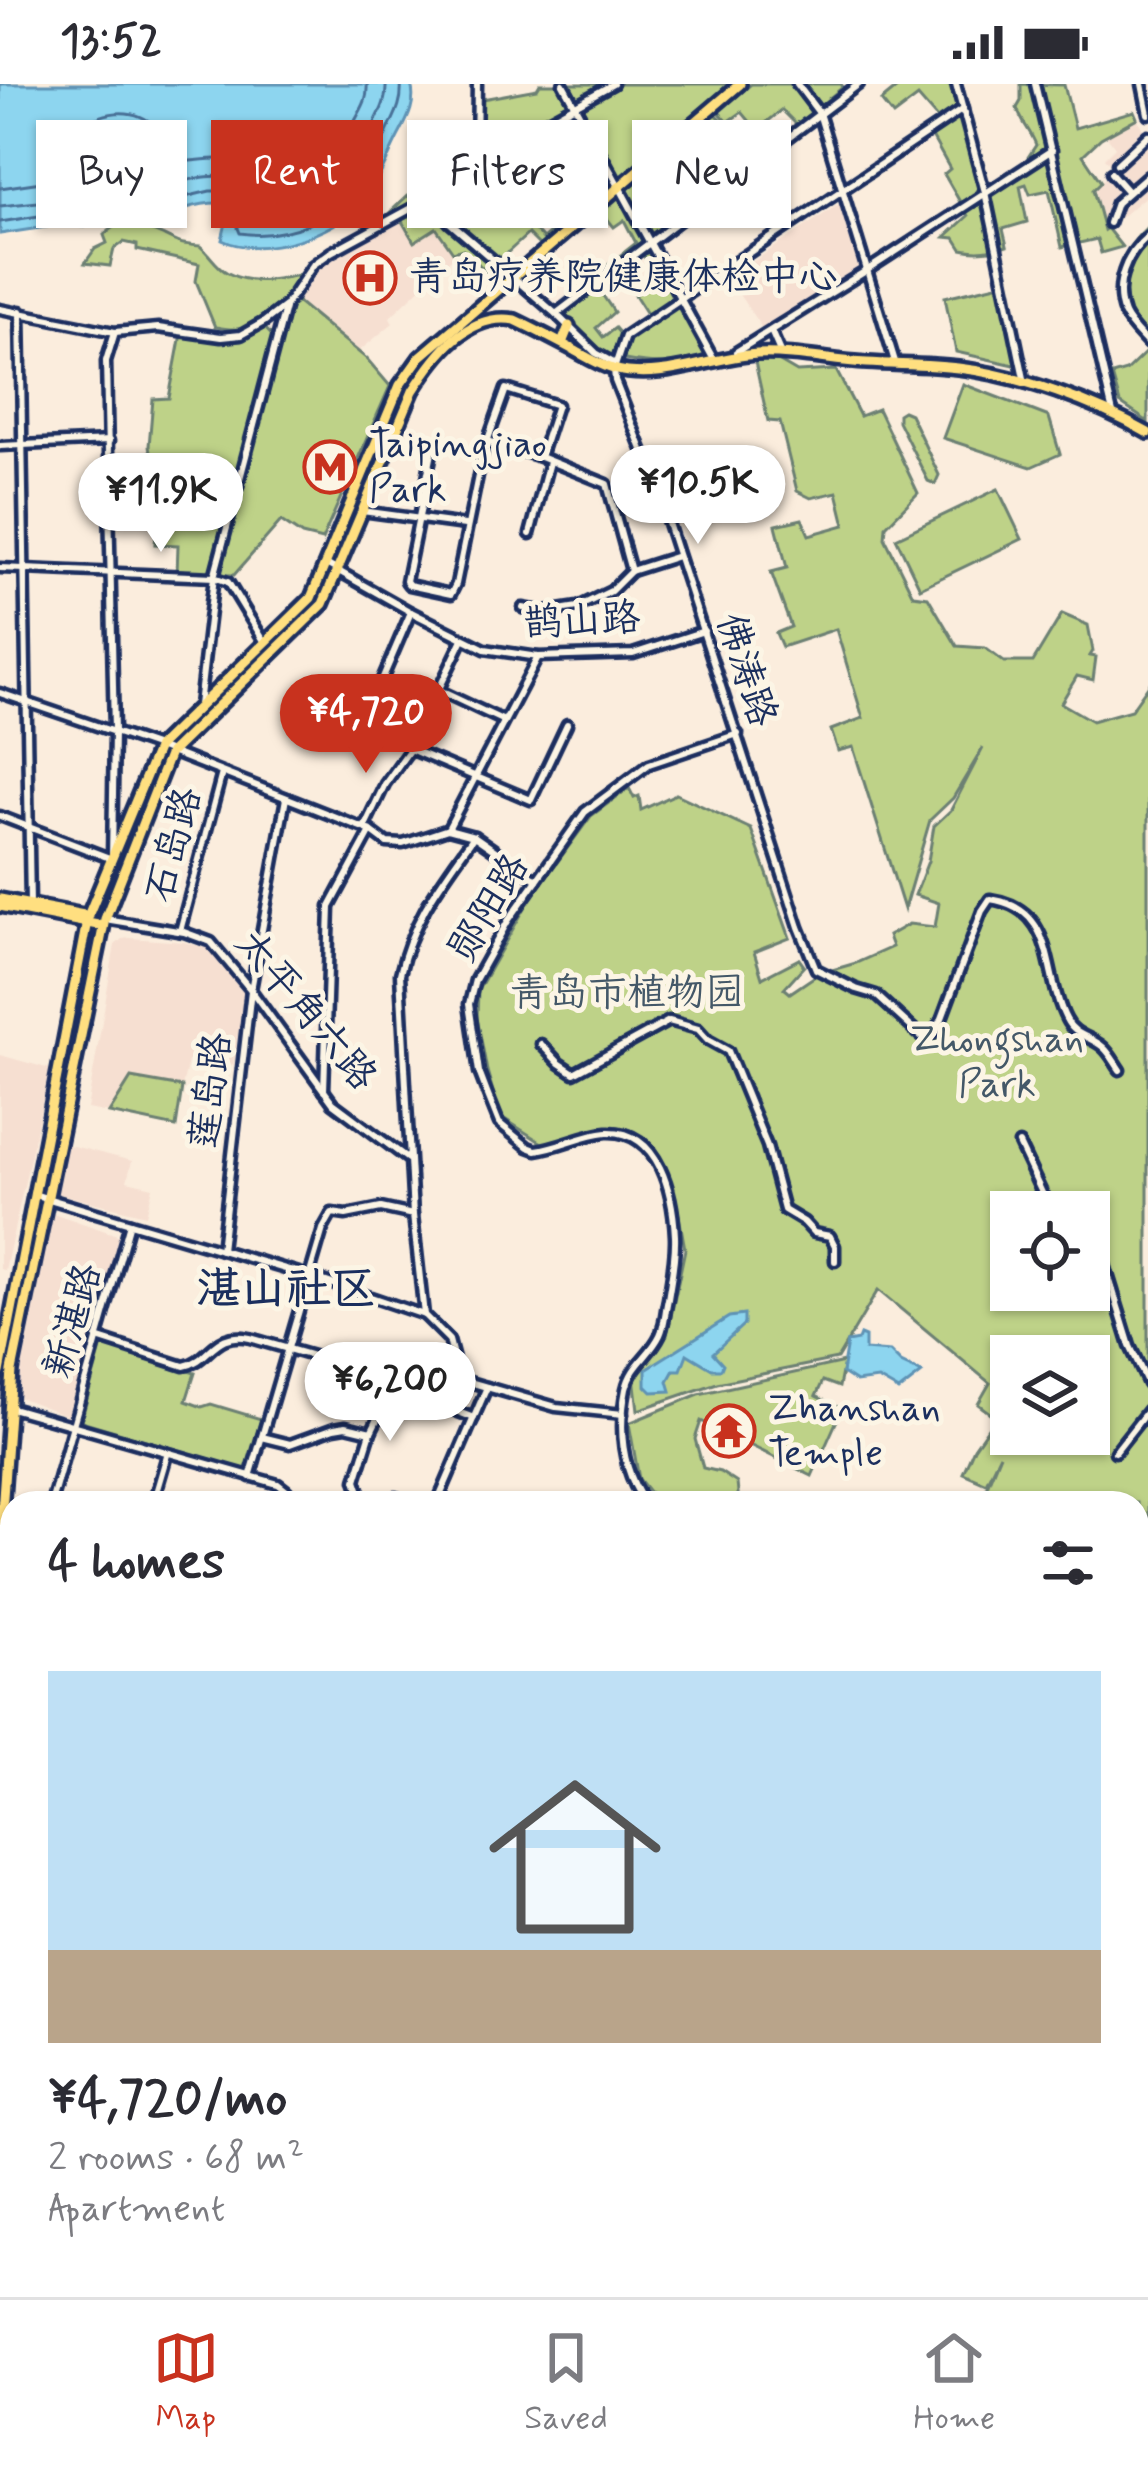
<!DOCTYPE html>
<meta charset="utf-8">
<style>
:root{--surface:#fff;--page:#f2f2f3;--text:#2b2b33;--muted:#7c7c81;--line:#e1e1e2;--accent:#c8321e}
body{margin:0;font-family:Mynerve,"LXGW WenKai TC",sans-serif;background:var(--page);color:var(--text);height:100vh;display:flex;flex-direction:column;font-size:45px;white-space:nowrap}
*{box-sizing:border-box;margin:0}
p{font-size:39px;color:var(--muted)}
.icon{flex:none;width:66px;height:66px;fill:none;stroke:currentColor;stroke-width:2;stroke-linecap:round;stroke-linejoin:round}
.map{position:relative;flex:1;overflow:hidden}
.panel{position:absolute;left:0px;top:1407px;width:1149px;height:807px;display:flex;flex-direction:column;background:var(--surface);border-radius:36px 36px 0 0;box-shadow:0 3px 9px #0004}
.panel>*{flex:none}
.guide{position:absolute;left:36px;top:36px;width:1077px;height:108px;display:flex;gap:24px}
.controls{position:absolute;left:990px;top:1107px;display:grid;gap:24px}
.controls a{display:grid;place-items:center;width:120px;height:120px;border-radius:0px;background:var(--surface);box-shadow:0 3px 9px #0004;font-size:60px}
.price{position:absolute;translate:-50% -102px;padding:0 27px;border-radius:42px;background:#fff;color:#222;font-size:39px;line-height:78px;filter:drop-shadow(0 3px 6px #0008)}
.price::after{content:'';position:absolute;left:50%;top:72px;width:36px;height:27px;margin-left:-18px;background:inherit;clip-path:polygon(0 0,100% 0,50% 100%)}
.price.on{background:var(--accent);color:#fff}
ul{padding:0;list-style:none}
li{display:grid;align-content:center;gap:24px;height:636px;padding:0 48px}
li span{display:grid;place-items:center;height:372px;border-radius:0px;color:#555}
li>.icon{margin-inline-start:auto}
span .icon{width:216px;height:216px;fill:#fffc;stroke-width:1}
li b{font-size:51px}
h2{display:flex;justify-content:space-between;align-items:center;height:144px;padding:0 48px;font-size:51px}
.tag{padding:0 42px;border-radius:0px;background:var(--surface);box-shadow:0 3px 9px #0004;font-size:42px;line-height:108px}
.tag.on{background:var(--accent);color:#fff}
.status{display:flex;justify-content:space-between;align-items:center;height:84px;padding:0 60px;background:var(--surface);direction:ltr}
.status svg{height:33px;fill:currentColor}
.tab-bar{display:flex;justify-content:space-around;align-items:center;height:168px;border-top:3px solid var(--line);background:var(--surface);font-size:33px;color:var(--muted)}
.tab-bar a{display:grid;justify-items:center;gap:6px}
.tab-bar .on{color:var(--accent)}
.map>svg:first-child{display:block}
.built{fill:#f6dfd1}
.green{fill:#bed288;stroke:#6c8073;stroke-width:3;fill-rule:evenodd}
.water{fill:#8dd5ef;stroke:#5f93b5;stroke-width:3}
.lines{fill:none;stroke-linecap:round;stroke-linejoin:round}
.shore{stroke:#497198;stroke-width:3}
.minor-casing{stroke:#1b2f5e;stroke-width:15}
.major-casing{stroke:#1b2f5e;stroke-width:18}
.minor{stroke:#fcf5e5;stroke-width:6}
.major{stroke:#ffdf80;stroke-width:9}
.labels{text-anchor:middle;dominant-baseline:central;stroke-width:10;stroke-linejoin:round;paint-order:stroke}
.poi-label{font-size:39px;fill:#1b2f5e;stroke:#fcf5e5;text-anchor:start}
.street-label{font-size:39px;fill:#1b2f5e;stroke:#fcf5e5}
.park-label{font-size:39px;fill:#445868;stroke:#fcf5e5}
.quarter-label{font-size:45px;font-weight:bold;fill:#1b2f5e;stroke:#fcf5e5}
</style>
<div class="status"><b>13:52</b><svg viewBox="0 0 49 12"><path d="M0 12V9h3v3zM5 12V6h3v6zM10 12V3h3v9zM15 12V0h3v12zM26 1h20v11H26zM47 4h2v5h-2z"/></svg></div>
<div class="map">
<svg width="1148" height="2213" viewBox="0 0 1148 2213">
<rect width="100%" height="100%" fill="#fbeddd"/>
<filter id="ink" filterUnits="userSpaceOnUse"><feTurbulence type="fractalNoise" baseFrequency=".00833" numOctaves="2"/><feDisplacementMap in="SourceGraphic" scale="24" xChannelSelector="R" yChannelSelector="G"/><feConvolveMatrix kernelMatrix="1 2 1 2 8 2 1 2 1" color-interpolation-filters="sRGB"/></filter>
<g filter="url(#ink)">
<g class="built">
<polygon points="1137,34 1148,55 1148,110 1104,148 1093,105 1115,85 1104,74 1115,63 1106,51"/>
<polygon points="842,118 863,183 763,246 728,194"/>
<polygon points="412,128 468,159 390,233 393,239 358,268 293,214 314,184 334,170"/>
<polygon points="130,854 184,858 207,864 244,907 234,981 188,977 182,1003 131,994 109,1029 87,1025 115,861 122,855"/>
<polygon points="0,971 50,985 5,1186 0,1185"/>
<polygon points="65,1060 132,1077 127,1097 153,1103 146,1131 55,1109"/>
<polygon points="50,1128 123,1153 71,1333 16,1312"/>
<polygon points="0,1959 12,1963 12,2092 0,2116"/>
<polygon points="47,2202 457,2202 450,2213 77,2213"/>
</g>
<g class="green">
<polygon points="540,0 559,0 570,20 491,63 480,64 482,15 537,5"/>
<path d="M570,0H732L608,108L599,95L567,121L530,141L543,155L556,144L549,136L566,126L578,131L541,163L528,150L495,180L502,190L496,197L463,165L453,168L436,144L414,158L399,132C421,122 437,128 460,134L478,78L582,23Z"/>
<polygon points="751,0 841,0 843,3 797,41 782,26 757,46 742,28 728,38 719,28"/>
<polygon points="895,0 951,0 957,22 938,36 918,13 893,32 881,17 897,4"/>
<path d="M1021,0L1064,1L1075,44L1134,27L1137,34L1101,54L1083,71L1101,98L1093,106L1104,146L1107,144L1122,163L1101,169L1097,155L1062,163L1049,106L1030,110L1026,100L1020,102L1027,138L1003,145L1007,162C992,166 978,169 962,165L955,154L945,153L968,132L944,90L950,85L931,51L962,30L980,106L990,110L1013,96L1036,61C1031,47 1021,38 1017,24L1021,17Z"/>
<polygon points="714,28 725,39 713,51 723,63 732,57 746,74 757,66 761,72 719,104 692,66 681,75 692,91 685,96 669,78 656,89 659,93 655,98 662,106 670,100 678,111 664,122 660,119 649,127 664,148 652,157 624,105"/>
<polygon points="459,46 475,48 474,68 458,113 439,124 413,122 386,135 385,133 407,112 414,115 416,112 412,109 416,104 430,116 440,116 445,110 437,105 445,92 428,83 428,76 433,71 441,77 455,60"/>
<polygon points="622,109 648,159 583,208 579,204 636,159 624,136 614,143 600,126"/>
<path d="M123,136C136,143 150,145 162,151C180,160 179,160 200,162C210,170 216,183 228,189C252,202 278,195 304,190C289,210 271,238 245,244C236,247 224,244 215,243L196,197L199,180L137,166V161L124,158L114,165L110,182L85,179L95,165L107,159L104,151Z"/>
<path d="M1148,142V338L1120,319L1112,291L1126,287L1147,267C1137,255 1123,242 1119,228C1108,194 1124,164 1148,142Z"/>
<polygon points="651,165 678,214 649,233 635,211 657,196 643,170"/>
<polygon points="1001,200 1019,282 956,268 945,213"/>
<polygon points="597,203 614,228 596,244 603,253 615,244 622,252 614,275 595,266 560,230"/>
<path d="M293,214L367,275L390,302L322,456L302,451L281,437L234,491L177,490L178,461L155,460L159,424L149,362L153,315L169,314L181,250C215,255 232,258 264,243L279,259Z"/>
<path d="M682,218L709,270C673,282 655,282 619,275L627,253Z"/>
<path d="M773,274L797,288L836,286L860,332L878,325L918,409L886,442L885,454L913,511L928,513L957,562L985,564L1004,578H1033L1062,530L1088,541L1093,567L1090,572L1096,573L1093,596L1077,592L1061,619L1092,637L1131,626L1148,602V1680L1137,1677V1419H980L1000,1370L986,1399L963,1389L974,1364L994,1335L1011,1346V1350H1089V1272H1011V1345L978,1320L990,1299L878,1206L837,1275L717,1299L638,1326L634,1292L667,1251L685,1165L676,1115L665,1081L652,1064L631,1046L614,1043L545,1061L500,1032L487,987L477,934L478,906L530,815L591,732L629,704L634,714L639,712L641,726L676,710L751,745L790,854L754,868L762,894L799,875L804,882L784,904L790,909L818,890L856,879L892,863L888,852L909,840L935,843L939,819L915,811L928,777L934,742L951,726L983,664L953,714L930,736L904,825L853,663L838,667L831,646L863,634L836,545L782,563L776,549L791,543L771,488L787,484L776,441L802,435L809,451L845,441L837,408L811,414L797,407L780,338L768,337L755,278ZM1011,1128H1089V1206H1011Z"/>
<polygon points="963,300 1049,333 1060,370 1031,383 943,354"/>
<polygon points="903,327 910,330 939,391 935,400 928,397 898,337 898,330"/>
<polygon points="998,405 1022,455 920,504 896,454"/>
<polygon points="131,994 182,1003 176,1043 109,1029"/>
<polygon points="102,1261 195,1289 186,1317 202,1323 211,1320 261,1335 247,1386 81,1337"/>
<polygon points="844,1278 839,1303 823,1297 816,1312 842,1325 812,1392 701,1337 695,1355 703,1384 720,1388 737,1399 739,1419 658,1419 639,1395 629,1339 699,1310"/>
</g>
<g class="water">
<path d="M0,0H411C417,20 407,36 398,53C386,76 379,99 361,119C334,151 261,175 222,156L229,126L223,119C184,117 168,141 129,121L128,81L123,74L114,77L109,106L93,138L85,143L59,141L0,150Z"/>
<polygon points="744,1231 744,1240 713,1269 723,1280 721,1285 712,1285 687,1270 681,1286 674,1286 668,1297 671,1307 652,1308 646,1302 646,1285 729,1233"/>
<polygon points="860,1251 865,1253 865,1266 890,1268 901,1279 922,1289 899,1307 878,1295 856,1298 842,1289 847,1258 858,1256"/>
</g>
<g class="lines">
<g class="shore">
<path d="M0,104L62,95C68,81 68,63 78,49C98,25 135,21 157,44C167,54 171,66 176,78C219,76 249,63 272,113C282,114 288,111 299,107C333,93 341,67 356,35C363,22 368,15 367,0"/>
<path d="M0,122L76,114C84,99 81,83 88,68C101,41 136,40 150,65C157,76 155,90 159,102C205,95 242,73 258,133C275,135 288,131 305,124C346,107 354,83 372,45C379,29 387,19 386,0"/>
<path d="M0,138L58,129H84C90,121 95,112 97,102C100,87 102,49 129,63C145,72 141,96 141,110L145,115L160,119L210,107H225L239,121L238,144L240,149C286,156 339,134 365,96C373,83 378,67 385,53C393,34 403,21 401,0"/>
</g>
<g class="minor-casing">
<g id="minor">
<polyline points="563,0 714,276"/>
<polyline points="797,0 819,29 896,281"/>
<polyline points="956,0 985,108 1025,299"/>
<polyline points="1035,0 1113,329"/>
<polyline points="1142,0 1148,30"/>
<path d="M963,25L625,252L614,285L615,297L654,396L799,843L816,885L856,905L876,911L922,953L933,950L941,937L982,827L990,815C1058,825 1042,889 1066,935C1074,952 1090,952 1103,963C1110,969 1115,979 1120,986"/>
<polyline points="476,68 492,67 613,0"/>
<polyline points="1117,80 1148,51"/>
<polyline points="1111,89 1128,108"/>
<polyline points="439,125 459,114 476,68 477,0"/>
<polyline points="1109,139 1116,119 1148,91"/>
<path d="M1148,152C1126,170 1113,201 1124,230C1129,241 1140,251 1148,260"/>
<polyline points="0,225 115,248 158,244 221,253 241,251 264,238 286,221 313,181 331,168 412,124 439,125 449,138 556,230 596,269 614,279"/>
<polyline points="20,227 30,821"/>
<polyline points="556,230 859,0"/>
<polyline points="771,247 781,270"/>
<polyline points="736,268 869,185 1052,66"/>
<polyline points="488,357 540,373 607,400 631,487"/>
<polyline points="0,362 109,357"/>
<polyline points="433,364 406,497 409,501 451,510 456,500 482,372 506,305 557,321 540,373"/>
<polyline points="362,427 465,441"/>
<polyline points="530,450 549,378"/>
<polyline points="326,480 411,528 485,565 538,573 633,570 704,547"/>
<polyline points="0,484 214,493 228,498 264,557"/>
<polyline points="523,524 546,528 578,523 611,507 631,487 678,472"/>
<polyline points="411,528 366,633 385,647 413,660"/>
<polyline points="463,555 410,665 531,716 567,640"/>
<polyline points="438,606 504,637"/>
<polyline points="0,609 158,663 371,747 387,759 403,760 448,745 474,752 537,796"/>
<polyline points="199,621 214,493 285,224"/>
<polyline points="0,732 112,775 114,647 106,277 115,248"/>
<polyline points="364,744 385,700 410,665"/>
<polyline points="448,745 538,573"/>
<polyline points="105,835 184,848 211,858 251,906 333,1019 408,1075"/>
<polyline points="180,847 222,689"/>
<polyline points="541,960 559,979 574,989 669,937 698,945 708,956 728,967 767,1062 784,1126 804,1138 814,1149 830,1152 835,1162 835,1177"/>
<polyline points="324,1007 330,823 371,747"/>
<polyline points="1019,1060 1051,1128"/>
<polyline points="36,1111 309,1192 424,1231 449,1256 457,1287 466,1297 556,1323 623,1330"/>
<polyline points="1089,1142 1095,1148 1130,1262 1148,1300"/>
<polyline points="221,1166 251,906 286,714"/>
<path d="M424,1231L413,1131L400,890C413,833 441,799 474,752"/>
<path d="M97,1254L184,1282C211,1277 213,1246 250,1254L379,1291L393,1303L474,1334"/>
<polyline points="8,1323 278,1400 287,1407 293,1419"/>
<polyline points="262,1353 290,1360 334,1344 346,1342 371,1348"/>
<polyline points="1115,1368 1148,1326"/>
<polyline points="250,1393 323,1145 332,1129 346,1131 381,1124 413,1131"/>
<polyline points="51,1419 130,1139"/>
<polyline points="153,1419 167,1371"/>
<polyline points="364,1419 356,1396 371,1348 393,1303"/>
<polyline points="383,1419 395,1413 414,1419"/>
<polyline points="437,1419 487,1303"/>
<path d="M645,1419C621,1384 618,1345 626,1305C631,1281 650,1272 660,1251C665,1241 665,1227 668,1215C671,1195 676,1173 675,1152C673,1111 660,1046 607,1048C583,1050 560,1063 536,1066L528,1063L499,1039L487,1009L479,988L469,920L475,896L508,837L585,728L649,680L738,650"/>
<polyline points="0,1498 12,1503"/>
<polyline points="0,1617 12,1627"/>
<polyline points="1137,1687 1148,1690"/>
<polyline points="1137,1781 1148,1770"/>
<polyline points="0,1950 12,1953"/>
<polyline points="1137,2067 1148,2073"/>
<polyline points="1137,2190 1148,2193"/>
<polyline points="302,2202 313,2213"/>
<polyline points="828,2202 851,2213"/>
<polyline points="974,2202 975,2213"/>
<polyline points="1015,2202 1040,2213"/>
<polyline points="275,2213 283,2202"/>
<polyline points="737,2213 743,2202"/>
<polyline points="1109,2213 1111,2202"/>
</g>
</g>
<g class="major-casing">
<g id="major">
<polyline points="562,259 569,242"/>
<polyline points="0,815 89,832"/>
<polyline points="0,822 103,842"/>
<polyline points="0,1288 88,832 158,663 311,514 400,301 420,273 740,0"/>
<path d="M0,1455L12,1287L105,835L170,669L323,520L413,307C436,271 467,228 515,236C534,245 553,255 572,265C585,272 599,281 613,285C663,298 709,273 757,270C794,268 830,277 867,279C897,281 928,280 958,284C1019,291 1096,319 1148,349"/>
<polyline points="0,1557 12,1561"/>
<polyline points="0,1567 12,1571"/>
<polyline points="0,1587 12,1579"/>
<polyline points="1137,1980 1148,1981"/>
<polyline points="1137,1987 1148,1988"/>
<polyline points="0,2190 12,2194"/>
<polyline points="0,2200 34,2213"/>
<polyline points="33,2202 63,2213"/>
<polyline points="771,2213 777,2202"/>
</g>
</g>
<use href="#minor" class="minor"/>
<use href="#major" class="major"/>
</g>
</g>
<defs>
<g id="hospital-ring" transform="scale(2.7)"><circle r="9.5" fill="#fcf5e5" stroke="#c8321e" stroke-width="1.5"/><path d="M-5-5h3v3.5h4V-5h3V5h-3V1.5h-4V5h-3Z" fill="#c8321e"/></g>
<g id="metro-ring" transform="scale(2.7)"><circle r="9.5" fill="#fcf5e5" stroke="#c8321e" stroke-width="1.5"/><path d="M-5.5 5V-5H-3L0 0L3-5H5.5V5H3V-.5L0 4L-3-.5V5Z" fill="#c8321e"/></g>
<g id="temple-ring" transform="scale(2.7)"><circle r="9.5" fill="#fcf5e5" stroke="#c8321e" stroke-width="1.5"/><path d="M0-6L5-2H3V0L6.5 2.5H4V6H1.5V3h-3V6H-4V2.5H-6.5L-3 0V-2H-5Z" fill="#c8321e"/></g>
</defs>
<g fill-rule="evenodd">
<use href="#hospital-ring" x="370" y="194"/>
<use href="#metro-ring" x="330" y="383"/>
<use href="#temple-ring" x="729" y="1347"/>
</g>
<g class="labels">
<g class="poi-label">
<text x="409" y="194">青岛疗养院健康体检中心</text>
<text x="369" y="361">Taipingjiao<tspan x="369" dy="45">Park</tspan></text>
<text x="768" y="1325">Zhanshan<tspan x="768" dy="45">Temple</tspan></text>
</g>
<g class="street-label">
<text transform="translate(582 538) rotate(-3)">鹊山路</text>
<text transform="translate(745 586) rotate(72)">佛涛路</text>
<text transform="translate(175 761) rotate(-75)">石岛路</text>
<text transform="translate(490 824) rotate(-59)">郧阳路</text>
<text transform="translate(305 927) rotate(50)">太平角六路</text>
<text transform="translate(212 1007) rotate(-83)">莲岛路</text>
<text transform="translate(74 1237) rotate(-74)">新湛路</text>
</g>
<g class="park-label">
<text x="627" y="910">青岛市植物园</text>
<text x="997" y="956">Zhongshan<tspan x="997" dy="45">Park</tspan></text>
</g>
<g class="quarter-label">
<text x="286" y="1206">湛山社区</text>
</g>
</g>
</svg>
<div class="controls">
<a><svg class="icon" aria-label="locate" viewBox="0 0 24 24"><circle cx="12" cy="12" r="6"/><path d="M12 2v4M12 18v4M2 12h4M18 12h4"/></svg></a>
<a><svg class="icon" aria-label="layers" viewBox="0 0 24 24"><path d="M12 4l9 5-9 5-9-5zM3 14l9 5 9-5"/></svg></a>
</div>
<b class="price" style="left:698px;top:463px">¥10.5K</b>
<b class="price" style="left:161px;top:471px">¥11.9K</b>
<b class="price on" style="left:366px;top:692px">¥4,720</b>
<b class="price" style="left:390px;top:1360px">¥6,200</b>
<div class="guide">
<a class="tag">Buy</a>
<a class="tag on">Rent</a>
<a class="tag">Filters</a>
<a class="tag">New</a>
</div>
<section class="panel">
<h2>4 homes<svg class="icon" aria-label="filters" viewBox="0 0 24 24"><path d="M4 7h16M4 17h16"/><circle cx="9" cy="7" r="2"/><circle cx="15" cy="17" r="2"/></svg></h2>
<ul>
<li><span style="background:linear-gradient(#bfe0f5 75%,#b9a48a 0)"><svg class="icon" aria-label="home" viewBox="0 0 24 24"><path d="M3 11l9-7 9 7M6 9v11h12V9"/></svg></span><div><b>¥4,720/mo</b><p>2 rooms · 68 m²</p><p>Apartment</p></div></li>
</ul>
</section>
</div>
<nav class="tab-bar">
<a class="on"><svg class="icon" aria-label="map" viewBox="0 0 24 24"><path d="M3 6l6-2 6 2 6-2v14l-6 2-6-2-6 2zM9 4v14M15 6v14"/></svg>Map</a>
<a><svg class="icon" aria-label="saved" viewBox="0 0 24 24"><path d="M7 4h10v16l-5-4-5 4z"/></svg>Saved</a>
<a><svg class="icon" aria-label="home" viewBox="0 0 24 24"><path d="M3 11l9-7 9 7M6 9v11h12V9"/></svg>Home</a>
</nav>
